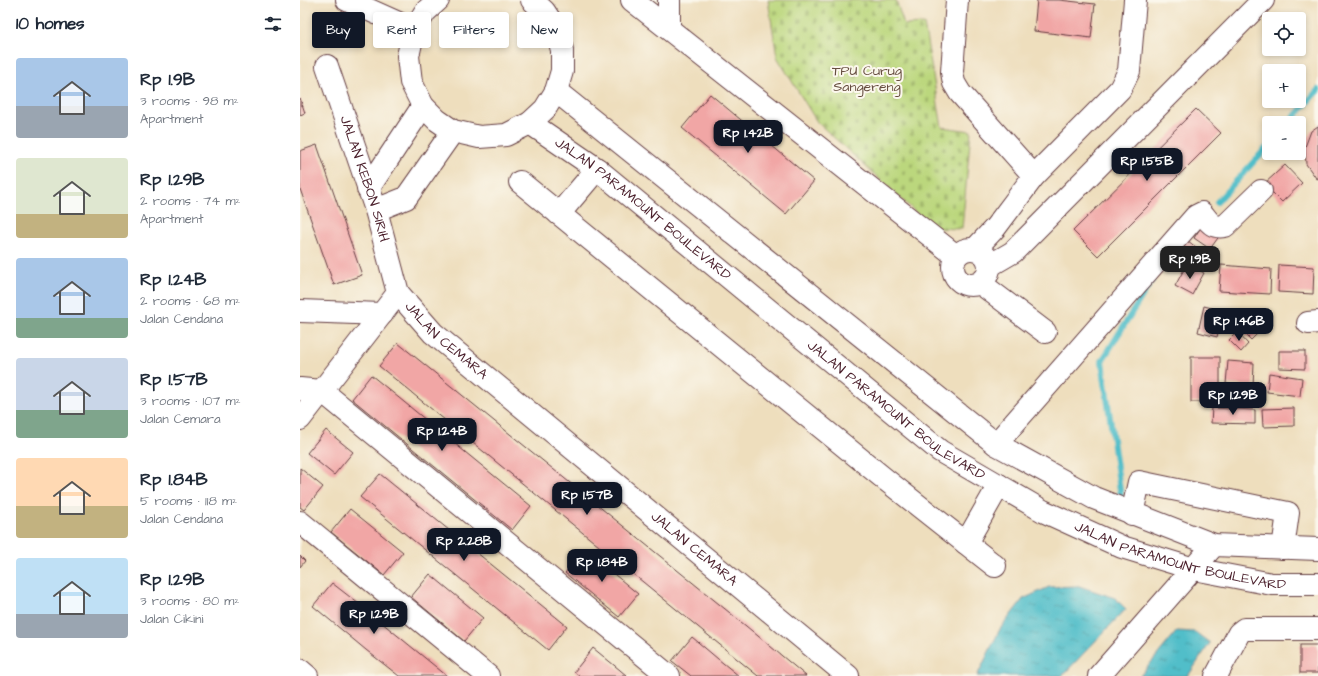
<!DOCTYPE html>
<meta charset="utf-8">
<style>
:root{--surface:#fff;--page:#f2f2f3;--text:#1f2937;--muted:#747a83;--accent:#111827}
body{margin:0;font-family:"Architects Daughter",sans-serif;background:var(--page);color:var(--text);height:100vh;display:flex;flex-direction:column;font-size:15px;white-space:nowrap}
*{box-sizing:border-box;margin:0}
p{font-size:13px;color:var(--muted)}
.icon{flex:none;width:22px;height:22px;fill:none;stroke:currentColor;stroke-width:2;stroke-linecap:round;stroke-linejoin:round}
.map{position:relative;flex:1;overflow:hidden}
.panel{display:flex;flex-direction:column;background:var(--surface);width:300px}
.panel>*{flex:none}
.banner{position:absolute;left:12px;top:12px;width:380px;height:36px;display:flex;gap:8px}
.controls{position:absolute;left:962px;top:12px;display:grid;gap:8px}
.controls a{display:grid;place-items:center;width:44px;height:44px;border-radius:4px;background:var(--surface);box-shadow:0 2px 6px #0003;font-size:20px}
.price{position:absolute;translate:-50% -34px;padding:0 9px;border-radius:8px;background:var(--accent);color:#fff;font-size:13px;line-height:26px;filter:drop-shadow(0 1px 2px #0008)}
.price::after{content:'';position:absolute;left:50%;top:24px;width:12px;height:9px;margin-left:-6px;background:inherit;clip-path:polygon(0 0,100% 0,50% 100%)}
.price.on{background:#222;color:#fff}
ul{padding:0;list-style:none}
li{display:flex;align-items:center;gap:12px;height:100px;padding:0 16px}
li span{display:grid;place-items:center;flex:none;width:112px;height:80px;border-radius:4px;color:#555}
li>.icon{margin-inline-start:auto}
span .icon{width:48px;height:48px;fill:#fffc;stroke-width:1}
li b{font-size:17px}
h2{display:flex;justify-content:space-between;align-items:center;height:48px;padding:0 16px;font-size:17px}
.pill{padding:0 14px;border-radius:4px;background:var(--surface);box-shadow:0 2px 6px #0003;font-size:14px;line-height:36px}
.pill.on{background:var(--accent);color:#fff}
main{display:flex;flex:1;min-height:0}
.map>svg:first-child{display:block}
.cemetery{fill:url(#cemetery-stones);stroke:#827b54}
.water{fill:url(#water-ripples);stroke:#4e6e7a}
.lines{fill:none;stroke-linecap:round;stroke-linejoin:round}
.stream{stroke:#51bec9;stroke-width:6}
.building{fill:#f1a6a5}
.minor-casing{stroke:#633c41;stroke-width:24}
.major-casing{stroke:#633c41;stroke-width:24}
.minor{stroke:#fff;stroke-width:22}
.major{stroke:#fff;stroke-width:22}
.labels{text-anchor:middle;dominant-baseline:central;stroke-width:4;stroke-linejoin:round;paint-order:stroke}
.park-label{font-size:14px;fill:#664d40;stroke:#fbf7ec}
.street-label{font-size:14px;fill:#4a1f2b;stroke:#fbf7ec}
</style>
<main>
<section class="panel">
<h2>10 homes<svg class="icon" aria-label="filters" viewBox="0 0 24 24"><path d="M4 7h16M4 17h16"/><circle cx="9" cy="7" r="2"/><circle cx="15" cy="17" r="2"/></svg></h2>
<ul>
<li><span style="background:linear-gradient(#a9c7e8 60%,#9aa5b1 0)"><svg class="icon" aria-label="home" viewBox="0 0 24 24"><path d="M3 11l9-7 9 7M6 9v11h12V9"/></svg></span><div><b>Rp 1.9B</b><p>3 rooms · 98 m²</p><p>Apartment</p></div></li>
<li><span style="background:linear-gradient(#dfe7d0 70%,#c2b280 0)"><svg class="icon" aria-label="home" viewBox="0 0 24 24"><path d="M3 11l9-7 9 7M6 9v11h12V9"/></svg></span><div><b>Rp 1.29B</b><p>2 rooms · 74 m²</p><p>Apartment</p></div></li>
<li><span style="background:linear-gradient(#a9c7e8 75%,#7fa58c 0)"><svg class="icon" aria-label="home" viewBox="0 0 24 24"><path d="M3 11l9-7 9 7M6 9v11h12V9"/></svg></span><div><b>Rp 1.24B</b><p>2 rooms · 68 m²</p><p>Jalan Cendana</p></div></li>
<li><span style="background:linear-gradient(#c9d6e8 65%,#7fa58c 0)"><svg class="icon" aria-label="home" viewBox="0 0 24 24"><path d="M3 11l9-7 9 7M6 9v11h12V9"/></svg></span><div><b>Rp 1.57B</b><p>3 rooms · 107 m²</p><p>Jalan Cemara</p></div></li>
<li><span style="background:linear-gradient(#ffd9b3 60%,#c2b280 0)"><svg class="icon" aria-label="home" viewBox="0 0 24 24"><path d="M3 11l9-7 9 7M6 9v11h12V9"/></svg></span><div><b>Rp 1.84B</b><p>5 rooms · 118 m²</p><p>Jalan Cendana</p></div></li>
<li><span style="background:linear-gradient(#bfe0f5 70%,#9aa5b1 0)"><svg class="icon" aria-label="home" viewBox="0 0 24 24"><path d="M3 11l9-7 9 7M6 9v11h12V9"/></svg></span><div><b>Rp 1.29B</b><p>3 rooms · 80 m²</p><p>Jalan Cikini</p></div></li>
</ul>
</section>
<div class="map">
<svg width="1018" height="676" viewBox="0 0 1018 676">
<defs>
<pattern id="cemetery-stones" width="16" height="16" patternUnits="userSpaceOnUse"><rect width="16" height="16" fill="#bbd77d"/><path d="M2 7V4a2 2 0 0 1 4 0v3zM10 15v-3a2 2 0 0 1 4 0v3z" fill="#a2b86c"/></pattern>
<pattern id="water-ripples" width="26" height="14" patternUnits="userSpaceOnUse"><rect width="26" height="14" fill="#51bec9"/><path d="M2 4q2-2 4 0t4 0M15 11q2-2 4 0t4 0" fill="none" stroke="#459aa3"/></pattern>
</defs>
<rect width="100%" height="100%" fill="#fbf7ec"/>
<filter id="ink" filterUnits="userSpaceOnUse"><feTurbulence type="fractalNoise" baseFrequency=".025" numOctaves="2"/><feDisplacementMap in="SourceGraphic" scale="8" xChannelSelector="R" yChannelSelector="G"/><feConvolveMatrix kernelMatrix="1 2 1 2 8 2 1 2 1" color-interpolation-filters="sRGB"/></filter>
<filter id="wash" filterUnits="userSpaceOnUse"><feTurbulence type="fractalNoise" baseFrequency=".012" numOctaves="4" result="noise"/><feDisplacementMap in="SourceGraphic" scale="16" xChannelSelector="R" yChannelSelector="G"/><feGaussianBlur stdDeviation="0.9" result="paint"/><feColorMatrix in="noise" values="0 0 0 0 0 0 0 0 0 0 0 0 0 0 0 0 0 1.4 0 .05"/><feComposite in="paint" operator="in"/></filter>
<g filter="url(#wash)">
<rect width="100%" height="100%" fill="#eedebd"/>
<polygon class="cemetery" points="468,0 596,0 604,25 624,24 642,127 671,131 662,229 633,228 517,122 477,57"/>
<g class="water">
<polygon points="779,586 815,598 826,609 762,676 677,676 700,629 723,599 749,587"/>
<polygon points="877,631 895,632 910,643 888,676 840,676"/>
</g>
<g class="lines">
<g class="stream">
<polyline points="989,123 1018,90"/>
<polyline points="917,202 969,145"/>
<polyline points="821,497 802,361 852,280"/>
</g>
</g>
<g id="blocks">
<g class="building">
<polygon points="737,0 759,0 795,4 791,38 734,31"/>
<polygon points="410,94 514,181 486,214 382,128"/>
<polygon points="0,98 5,113 0,115"/>
<polygon points="896,109 921,133 798,256 773,231"/>
<polygon points="1018,126 1018,179 1016,178 1006,164 1005,147 1011,131"/>
<polygon points="17,145 62,275 34,285 0,189 0,151"/>
<polygon points="985,165 1002,183 982,202 964,184"/>
<polygon points="903,224 920,235 910,249 894,238"/>
<polygon points="887,240 898,249 889,261 878,252"/>
<polygon points="887,264 904,273 892,295 875,286"/>
<polygon points="921,265 971,269 970,294 919,291"/>
<polygon points="979,265 1014,267 1013,294 978,292"/>
<polygon points="904,306 923,311 917,337 898,332"/>
<polygon points="952,315 964,327 951,340 939,328"/>
<polygon points="937,332 948,344 941,352 929,340"/>
<polygon points="98,343 446,626 506,676 458,676 239,497 79,366"/>
<polygon points="979,351 1005,351 1005,369 979,368"/>
<rect x="891" y="357" width="29" height="45"/>
<polygon points="928,361 954,363 953,386 926,384"/>
<polygon points="969,373 1002,378 1000,396 967,392"/>
<polygon points="71,375 231,506 212,530 52,399"/>
<polygon points="912,408 955,410 955,424 911,423"/>
<polygon points="994,408 994,426 963,427 962,409"/>
<polygon points="26,430 53,452 34,475 7,453"/>
<polygon points="0,468 23,487 4,510 0,507"/>
<polygon points="80,474 267,626 248,650 60,497"/>
<polygon points="50,509 103,552 84,575 31,532"/>
<polygon points="285,550 338,594 319,617 265,573"/>
<polygon points="0,556 5,561 0,567"/>
<polygon points="130,574 183,618 164,641 111,597"/>
<polygon points="32,583 59,604 147,676 99,676 66,650 13,606"/>
<polygon points="392,637 418,659 439,676 391,676 372,661"/>
<rect x="1000" y="645" width="18" height="28"/>
<polygon points="293,648 320,670 327,676 279,676 274,672"/>
</g>
</g>
</g>
<g filter="url(#ink)">
<use href="#blocks" fill-opacity="0" stroke="#633c41" stroke-width="1"/>
<g class="lines">
<g class="minor-casing">
<g id="minor">
<polyline points="332,0 656,256"/>
<polyline points="369,0 369,29"/>
<polyline points="657,0 652,72 654,83 660,93 734,176"/>
<path id="s1" d="M27,66L76,210L98,293L133,333L548,676"/>
<polyline points="220,182 586,480 695,566"/>
<polyline points="68,189 123,106"/>
<polyline points="76,210 106,198 153,131"/>
<polyline points="259,214 297,169"/>
<circle cx="671" cy="267" r="18"/>
<polyline points="675,249 695,228 734,176 820,89 829,71 835,0"/>
<polyline points="689,266 713,252 963,0"/>
<polyline points="680,283 745,332"/>
<polyline points="0,311 82,314"/>
<polyline points="1008,323 1018,322"/>
<polyline points="0,389 22,391 369,676"/>
<polyline points="0,419 98,293"/>
<path d="M696,444L896,216L902,213C910,223 912,228 925,226L961,191"/>
<polyline points="832,514 839,482 988,513 983,548"/>
<polyline points="0,522 188,676"/>
<polyline points="666,543 699,485"/>
<polyline points="0,670 7,676"/>
<polyline points="799,676 914,545"/>
<polyline points="916,676 939,633 944,629 1018,629"/>
</g>
</g>
<g class="major-casing">
<g id="major">
<polyline points="47,0 114,30"/>
<polyline points="138,0 125,12 114,30 108,56 111,82 123,106 137,120 153,131 179,137 206,135 230,123 245,109 256,91 262,71 262,50 256,29 244,11 232,0"/>
<polyline points="256,91 696,444 794,498 914,545 1018,549"/>
<path id="s2" d="M230,123L297,169L640,451L743,511L822,547L894,569L972,584H1018"/>
</g>
</g>
<use href="#minor" class="minor"/>
<use href="#major" class="major"/>
</g>
</g>
<g class="labels">
<g class="park-label">
<text x="567" y="71">TPU Curug<tspan x="567" dy="16">Sangereng</tspan></text>
</g>
<g class="street-label">
<text stroke="none"><textPath href="#s1" startOffset="119">JALAN KEBON SIRIH</textPath></text>
<text stroke="none"><textPath href="#s2" startOffset="142">JALAN PARAMOUNT BOULEVARD</textPath></text>
<text stroke="none"><textPath href="#s1" startOffset="306">JALAN CEMARA</textPath></text>
<text stroke="none"><textPath href="#s2" startOffset="466">JALAN PARAMOUNT BOULEVARD</textPath></text>
<text stroke="none"><textPath href="#s1" startOffset="630">JALAN CEMARA</textPath></text>
<text stroke="none"><textPath href="#s2" startOffset="790">JALAN PARAMOUNT BOULEVARD</textPath></text>
</g>
</g>
</svg>
<div class="controls">
<a><svg class="icon" aria-label="locate" viewBox="0 0 24 24"><circle cx="12" cy="12" r="6"/><path d="M12 2v4M12 18v4M2 12h4M18 12h4"/></svg></a>
<a>+</a>
<a>−</a>
</div>
<b class="price" style="left:448px;top:154px">Rp 1.42B</b>
<b class="price" style="left:847px;top:182px">Rp 1.55B</b>
<b class="price on" style="left:890px;top:280px">Rp 1.9B</b>
<b class="price" style="left:939px;top:342px">Rp 1.46B</b>
<b class="price" style="left:933px;top:416px">Rp 1.29B</b>
<b class="price" style="left:142px;top:452px">Rp 1.24B</b>
<b class="price" style="left:287px;top:516px">Rp 1.57B</b>
<b class="price" style="left:164px;top:562px">Rp 2.28B</b>
<b class="price" style="left:302px;top:583px">Rp 1.84B</b>
<b class="price" style="left:74px;top:635px">Rp 1.29B</b>
<div class="banner">
<a class="pill on">Buy</a>
<a class="pill">Rent</a>
<a class="pill">Filters</a>
<a class="pill">New</a>
</div>
</div>
</main>
